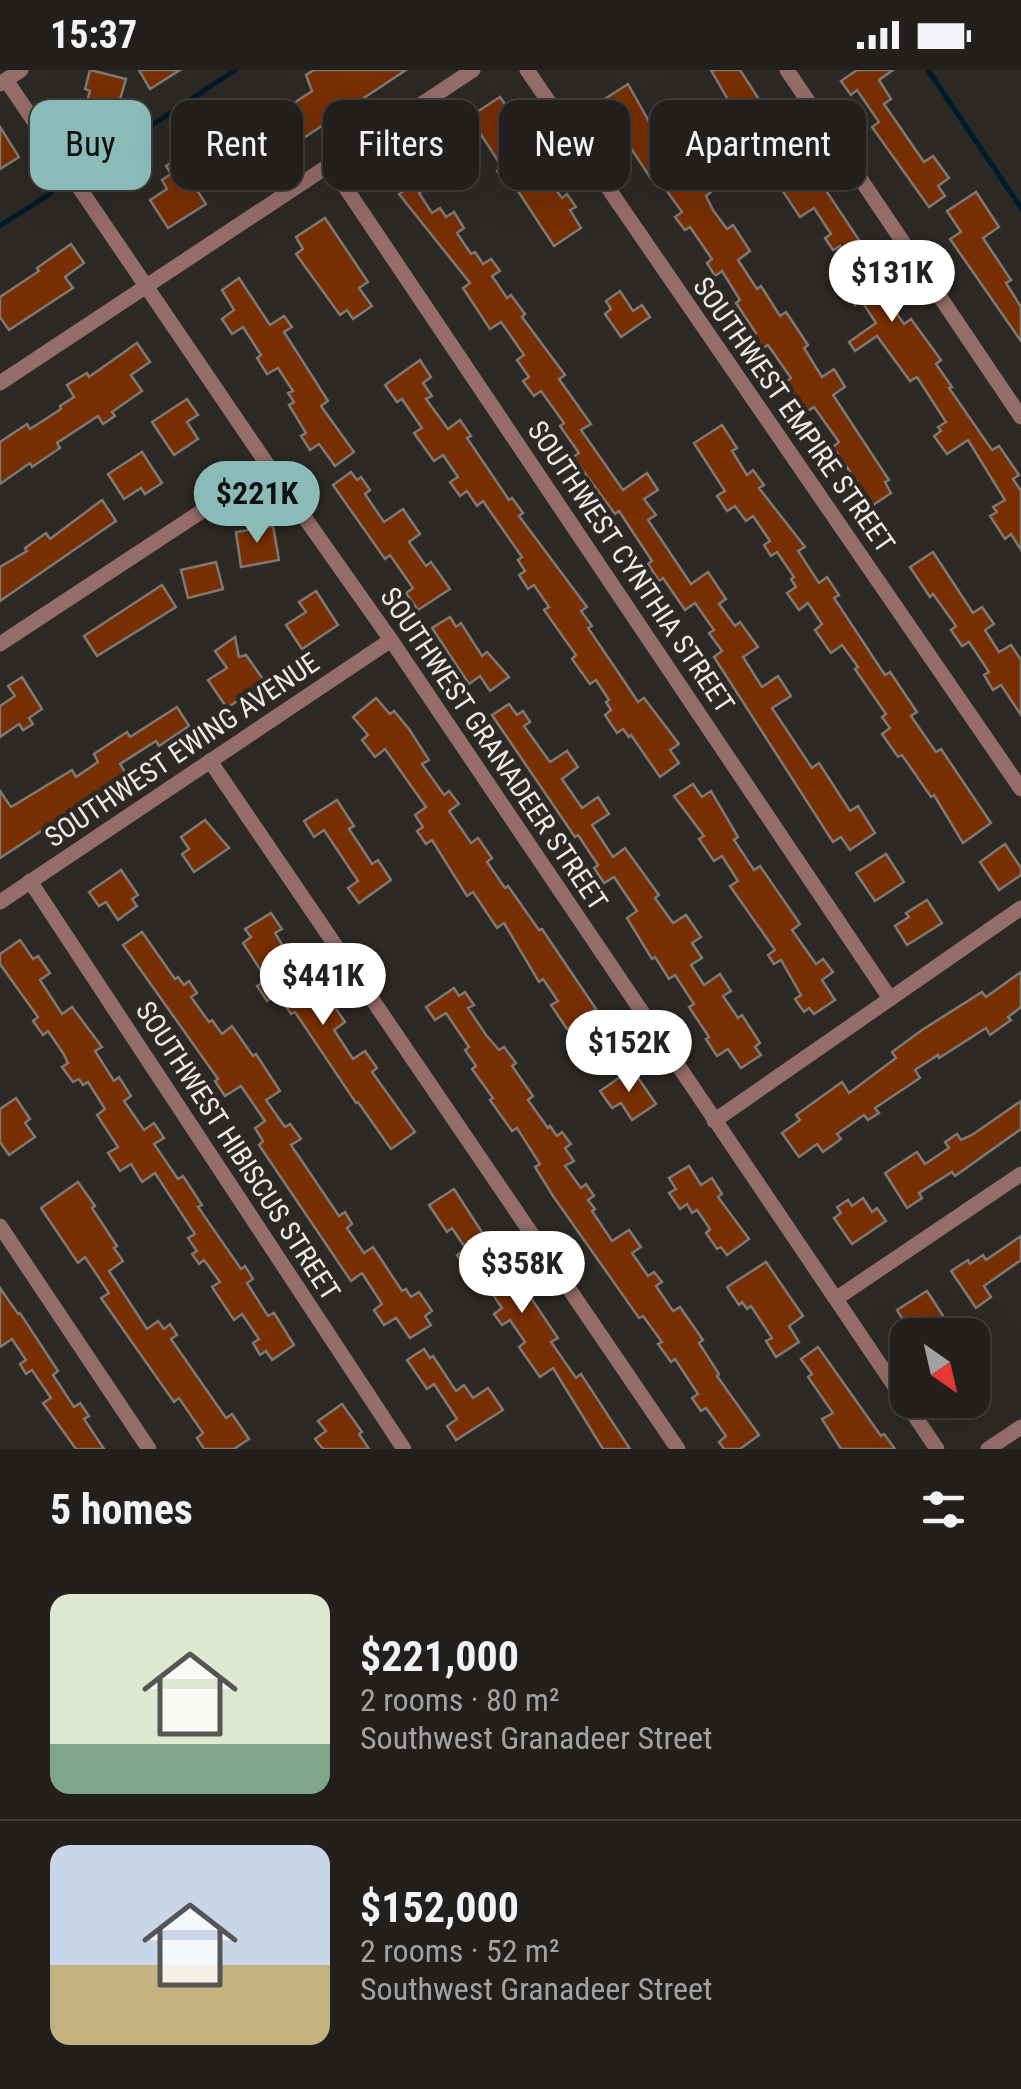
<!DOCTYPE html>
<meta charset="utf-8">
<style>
:root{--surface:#221f1c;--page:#2e2c29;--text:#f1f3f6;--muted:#a2a2a3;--line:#3f3d3b;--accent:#8bbbb9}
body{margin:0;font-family:"Roboto Condensed",sans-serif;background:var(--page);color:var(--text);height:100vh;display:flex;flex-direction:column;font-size:38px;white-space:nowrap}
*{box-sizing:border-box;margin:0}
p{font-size:32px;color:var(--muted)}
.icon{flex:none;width:55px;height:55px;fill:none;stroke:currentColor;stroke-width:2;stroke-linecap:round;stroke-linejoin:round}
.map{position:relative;height:1379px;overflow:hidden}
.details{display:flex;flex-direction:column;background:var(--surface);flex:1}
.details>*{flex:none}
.guide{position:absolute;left:30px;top:30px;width:962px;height:90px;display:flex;gap:20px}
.needle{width:65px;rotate:146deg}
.buttons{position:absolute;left:890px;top:1248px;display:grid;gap:20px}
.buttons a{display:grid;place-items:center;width:100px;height:100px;border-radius:20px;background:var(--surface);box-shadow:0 10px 40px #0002,0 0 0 2px var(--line);font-size:50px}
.price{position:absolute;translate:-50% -85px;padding:0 22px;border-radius:35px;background:#fff;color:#222;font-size:32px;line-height:65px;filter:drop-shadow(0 2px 5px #0008)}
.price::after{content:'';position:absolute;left:50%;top:60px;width:30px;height:22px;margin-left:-15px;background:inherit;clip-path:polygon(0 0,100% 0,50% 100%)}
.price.active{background:var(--accent);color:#111}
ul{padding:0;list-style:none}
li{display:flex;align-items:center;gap:30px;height:250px;padding:0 50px}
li+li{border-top:2px solid var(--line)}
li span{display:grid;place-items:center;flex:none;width:280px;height:200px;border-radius:20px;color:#555}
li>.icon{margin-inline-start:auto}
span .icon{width:120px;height:120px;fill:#fffc;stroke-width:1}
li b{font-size:42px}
h2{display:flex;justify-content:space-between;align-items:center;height:120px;padding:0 50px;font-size:42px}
.chip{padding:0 35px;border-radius:20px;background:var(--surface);box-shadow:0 10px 40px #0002,0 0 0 2px var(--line);font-size:35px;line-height:90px}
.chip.active{background:var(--accent);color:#111}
.status{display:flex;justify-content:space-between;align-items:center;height:70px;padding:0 50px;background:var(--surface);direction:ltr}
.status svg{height:28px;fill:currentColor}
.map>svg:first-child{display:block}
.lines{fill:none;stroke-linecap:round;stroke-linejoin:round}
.stream{stroke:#001b29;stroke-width:5}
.building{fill:#782f03;stroke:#7f7976;stroke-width:2.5}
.street{stroke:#956d69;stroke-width:15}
.labels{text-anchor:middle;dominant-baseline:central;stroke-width:9;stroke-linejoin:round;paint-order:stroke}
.street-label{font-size:28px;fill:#edeae8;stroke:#2d2925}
</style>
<div class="status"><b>15:37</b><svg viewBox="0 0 49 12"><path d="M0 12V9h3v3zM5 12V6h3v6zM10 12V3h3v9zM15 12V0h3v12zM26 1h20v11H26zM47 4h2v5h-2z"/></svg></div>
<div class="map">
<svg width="1021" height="1379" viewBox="0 0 1021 1379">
<rect width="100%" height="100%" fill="#2d2925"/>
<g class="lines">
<g class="stream">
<polyline points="928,0 1021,138"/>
<polyline points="100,90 235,0"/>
<polyline points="0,156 51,123"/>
</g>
</g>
<g class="building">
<polygon points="90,0 126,9 114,50 84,41 90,21 85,19"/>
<polygon points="139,0 180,0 150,19"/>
<polygon points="314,0 406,0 287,79 282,71 265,82 246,54 277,34 282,41 312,21 306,5"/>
<polygon points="711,0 740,0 762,34 739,49"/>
<polygon points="857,0 893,0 879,10 891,29 884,34 924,92 933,86 949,108 938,116 945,126 929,137 872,57 879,52 857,20 851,25 841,11"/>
<polygon points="628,14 656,64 659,62 666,72 669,70 698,113 703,109 712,121 706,126 713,140 727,159 733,155 750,181 738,190 757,219 761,216 780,246 786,242 808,275 804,278 822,307 834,299 845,317 833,325 889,410 885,412 891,423 873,435 833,377 839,372 814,337 805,343 786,312 791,308 768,275 763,278 754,265 756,263 736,233 740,230 722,201 715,206 707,193 712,189 690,157 685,160 675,147 682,142 657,107 652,110 600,32"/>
<polygon points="500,27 527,65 520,70 562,128 567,124 576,137 570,140 581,158 554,176 512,112 507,115 497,101 502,97 480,63 474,67 463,51"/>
<polygon points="777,50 799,82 789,88 810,121 821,113 881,203 872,209 904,254 911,249 941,290 936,294 952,317 949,318 992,380 999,376 1019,405 1013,409 1021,421 1021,480 1011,464 1005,469 990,446 997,442 993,437 1005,430 968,370 947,384 934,366 941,361 938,357 946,352 917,307 910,311 877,266 855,281 849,272 876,253 861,230 855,235 837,209 854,197 840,176 833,180 825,168 831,164 814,138 800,147 749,70"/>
<polygon points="0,57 19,87 0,99"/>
<polygon points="416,85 434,113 419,123 432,143 440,138 446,147 454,142 464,158 457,163 471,184 475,182 483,194 491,189 500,201 492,206 507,228 511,225 525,244 522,247 565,305 559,309 591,354 581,360 623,420 647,403 658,420 644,429 656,445 648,450 691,514 708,502 726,529 719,534 735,556 740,552 758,577 743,587 762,617 778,606 791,626 772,638 812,698 819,693 850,741 858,736 875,763 850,780 841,767 833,772 714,587 722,581 709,563 714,560 695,533 685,540 663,508 659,511 648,494 652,491 619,441 615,444 573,387 579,383 560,356 564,353 541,321 534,326 523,311 529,307 517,290 524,285 501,252 490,259 463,218 470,213 399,124 411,117 398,97"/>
<polygon points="177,89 206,134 168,158 150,130 167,119 162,110 171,104 166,96"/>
<polygon points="976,122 999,157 983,168 1011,210 1006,213 1021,237 1021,271 950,169 961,162 947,141"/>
<polygon points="325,148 368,212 359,218 372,236 353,249 347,240 340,245 296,184 303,179 296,167"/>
<polygon points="71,174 84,193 65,207 73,218 9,260 0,247 0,227 39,201 37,198"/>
<polygon points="239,208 270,255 284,246 292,257 284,262 328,331 321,336 354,382 335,396 319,374 310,380 301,366 306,363 289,335 294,332 288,323 293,321 278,298 267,304 257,288 261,285 243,257 232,264 222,249 234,240 222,220"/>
<polygon points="620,221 633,241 642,235 650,247 621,267 605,244 611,239 606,231"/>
<polygon points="137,273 150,292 131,305 142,321 112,342 115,346 103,354 98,346 57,373 60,378 32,397 30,393 0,414 0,372 27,354 30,359 61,339 60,336 74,327 67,315 87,303 89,307"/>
<polygon points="420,290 431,307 423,313 432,326 426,329 448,359 460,350 471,366 467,368 509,430 512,428 523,443 519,446 587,537 581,541 592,556 588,558 620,605 638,632 644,628 679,674 670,680 679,693 660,707 631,665 629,667 623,659 617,663 605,645 611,640 606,632 609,630 596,610 590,614 572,589 576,585 544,540 549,537 534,515 528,519 519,505 525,501 518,490 522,487 483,431 477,436 467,421 460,426 450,412 458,407 443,385 434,391 414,363 422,358 402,329 397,332 385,315"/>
<polygon points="187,329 198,345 187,352 198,369 174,385 152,352"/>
<polygon points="722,355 737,378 732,381 747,405 753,400 764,415 759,418 805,477 798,481 819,513 827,507 839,525 834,528 885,605 890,602 917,642 911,646 936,682 941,679 991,753 963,773 934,725 931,727 902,685 898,687 882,664 890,658 882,647 886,644 855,599 858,597 842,575 831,583 815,560 822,554 808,533 799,540 787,523 796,517 791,509 794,507 777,482 771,486 764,475 770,471 753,446 746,451 735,436 727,441 717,426 725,421 694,373"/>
<polygon points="142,382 162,413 145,424 141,418 124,429 108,404"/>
<polygon points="351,402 357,410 361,407 370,420 365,424 384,452 403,439 420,464 409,472 426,496 431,492 450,519 418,540 406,523 413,518 390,485 385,489 333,415"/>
<polygon points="102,430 116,451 0,531 0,497 27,481 25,478 46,463 50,469"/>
<polygon points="273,456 279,490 241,497 236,462"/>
<polygon points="933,482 973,543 982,537 994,554 985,560 999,582 1011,575 1021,590 1021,645 1001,615 993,620 984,605 989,602 969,572 962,576 951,560 956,556 933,524 930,527 910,497"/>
<polygon points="216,492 223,519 188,528 181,500"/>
<polygon points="162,515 176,537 97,586 84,566"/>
<polygon points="316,521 338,555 302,579 286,555 306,542 299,532"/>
<polygon points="450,547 456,557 461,553 482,586 487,582 509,607 490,621 480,606 469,614 432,558"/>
<polygon points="235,567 239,587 246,585 265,612 227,638 208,610 227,598 215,581"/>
<polygon points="22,607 42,639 29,648 33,654 23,660 19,654 0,667 0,636 15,626 8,616"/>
<polygon points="376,628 390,644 394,641 409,659 429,690 422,694 444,725 449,721 459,734 449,741 471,773 478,768 492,788 487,792 505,818 508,816 539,860 542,859 596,939 567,959 551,935 558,931 543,909 539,912 504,853 497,858 473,822 467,826 432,770 426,774 417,761 423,757 415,745 426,737 385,679 375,687 362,670 368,665 353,647"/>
<polygon points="509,634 517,645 523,641 530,652 524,656 550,692 567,681 578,697 562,709 582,738 598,727 609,744 592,755 613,787 625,778 659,825 655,828 673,853 686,845 701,867 692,873 702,888 691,895 704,915 720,904 731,921 723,926 738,948 742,945 760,973 755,977 761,985 741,998 728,979 717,986 706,969 709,967 689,937 694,934 675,905 669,909 655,887 652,889 627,848 637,841 614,807 604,813 594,798 598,795 578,765 575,767 492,645"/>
<polygon points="177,637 189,656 159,676 156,671 120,694 127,705 0,788 0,721 11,737 72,700 76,707 98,692 94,684 127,662 130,667"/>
<polygon points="693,714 702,727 711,721 738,767 734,770 754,800 760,796 800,854 792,860 816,894 823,889 833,902 822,910 835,930 814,944 809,938 804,942 795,929 801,925 781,890 774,894 768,885 775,880 730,816 738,811 722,786 714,791 699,769 704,766 674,726"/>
<polygon points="337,730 354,756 349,759 361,777 372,794 378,790 391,810 359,833 348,818 358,811 324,760 314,767 304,751"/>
<polygon points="205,750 229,778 194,802 182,784 189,779 181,767"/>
<polygon points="1005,774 1021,798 1021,805 999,820 980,792"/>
<polygon points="886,784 904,812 875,831 856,803"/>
<polygon points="121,800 138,825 132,829 137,836 118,850 106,832 99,836 89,822"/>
<polygon points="927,830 942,853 907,875 895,856 909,847 906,843"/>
<polygon points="271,843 282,859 275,863 293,893 297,890 311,912 316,909 345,952 334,960 353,989 365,981 377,998 372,1002 415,1062 391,1079 358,1032 356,1033 295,942 291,944 278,924 267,931 257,916 267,910 243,873 251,867 245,859"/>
<polygon points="142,862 175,909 178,907 184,915 189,911 197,923 191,927 209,952 212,950 222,964 232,956 253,986 256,984 280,1021 266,1030 285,1057 290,1054 301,1069 291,1075 339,1146 345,1142 352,1154 347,1158 364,1183 373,1177 402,1221 406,1219 411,1227 419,1222 432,1241 425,1246 431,1255 410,1268 396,1248 384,1255 374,1240 382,1234 362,1203 351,1211 259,1075 263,1071 255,1058 265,1051 241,1016 225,1026 215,1011 218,1009 123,875"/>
<polygon points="20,870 33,889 38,886 50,903 40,910 62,944 72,937 102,977 95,981 114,1011 119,1007 131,1026 124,1031 144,1060 154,1053 164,1068 154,1074 178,1109 183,1106 202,1135 198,1137 241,1199 245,1196 253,1209 247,1213 268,1246 274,1243 294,1275 272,1290 266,1281 260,1285 253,1273 259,1269 242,1244 234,1250 212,1217 220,1212 204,1190 199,1194 192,1184 197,1181 188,1168 195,1164 155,1103 142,1112 131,1094 120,1101 108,1083 118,1077 97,1045 105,1039 88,1012 83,1015 79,1009 73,1012 62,997 68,993 63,983 48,961 43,965 33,951 38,947 0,894 0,884"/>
<polygon points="1021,902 1021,937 1008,947 1011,950 990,965 986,958 939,988 938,985 915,1000 920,1008 875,1038 879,1043 868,1050 864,1045 837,1064 841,1069 823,1082 817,1074 799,1087 782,1063 800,1050 796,1045 842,1012 849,1023 896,988 892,982 922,960 982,922 986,927"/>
<polygon points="454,918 459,926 465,922 474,935 468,938 486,965 499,980 504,977 516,993 512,996 533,1026 528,1030 548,1058 550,1056 557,1066 562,1062 571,1074 565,1078 574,1091 565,1096 581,1118 586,1114 594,1126 588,1130 595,1139 592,1141 612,1171 629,1160 641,1177 632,1183 648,1206 654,1202 662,1212 656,1216 673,1241 680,1237 703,1270 699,1273 719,1304 717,1306 759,1365 740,1379 724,1379 719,1372 726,1366 706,1338 701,1341 692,1328 698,1324 675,1289 671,1292 658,1274 662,1272 643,1246 639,1248 553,1126 535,1097 540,1094 517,1058 512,1061 490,1030 493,1028 472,999 476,996 465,980 469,977 446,943 435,950 426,937"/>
<polygon points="632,999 656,1034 632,1050 621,1033 612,1038 600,1021"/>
<polygon points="16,1028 30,1049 25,1053 35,1067 9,1085 0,1072 0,1039"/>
<polygon points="1021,1031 1021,1059 955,1106 952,1102 919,1123 922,1128 907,1138 885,1103 917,1082 925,1094 949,1078 945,1072 957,1064 961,1070 972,1065"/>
<polygon points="689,1096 701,1115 712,1108 722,1124 718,1127 749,1169 727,1185 721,1177 717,1179 706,1163 710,1159 697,1140 692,1143 687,1134 680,1139 669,1123 676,1119 669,1108"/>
<polygon points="78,1112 95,1136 92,1138 117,1176 114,1178 123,1191 109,1201 147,1259 158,1251 164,1259 170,1254 177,1265 171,1269 226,1348 232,1344 249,1369 234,1379 204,1379 197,1368 203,1363 179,1328 174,1332 101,1228 109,1223 85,1187 78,1193 41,1138"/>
<polygon points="454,1119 485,1167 488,1165 496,1177 490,1181 503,1205 523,1234 531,1228 558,1268 551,1272 576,1308 581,1304 630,1379 603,1379 553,1298 540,1307 519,1277 525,1272 510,1250 502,1255 494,1244 502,1238 487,1216 481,1220 475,1210 468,1214 460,1202 466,1198 457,1185 466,1179 452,1158 447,1162 429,1135"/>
<polygon points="863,1128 872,1142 877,1138 886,1151 852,1174 834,1148 841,1143 837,1137 848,1130 852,1136"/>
<polygon points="1021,1166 1021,1190 984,1216 991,1227 976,1238 951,1201 968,1190 970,1194 983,1185 986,1190"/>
<polygon points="766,1192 803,1246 789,1256 799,1272 776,1287 766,1271 772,1268 751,1236 747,1239 742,1232 739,1235 727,1217"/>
<polygon points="0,1218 18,1244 20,1243 58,1301 53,1305 74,1337 80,1333 89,1346 84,1349 104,1379 76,1379 43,1333 51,1328 32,1300 26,1304 20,1294 26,1290 12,1269 0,1277"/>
<polygon points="927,1221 949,1255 934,1265 926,1254 911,1263 897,1240"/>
<polygon points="818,1277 881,1366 884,1364 895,1379 841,1379 822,1349 833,1343 808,1307 812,1304 801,1289"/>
<polygon points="424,1279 430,1288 433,1286 456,1321 464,1315 473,1328 488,1318 503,1340 456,1370 447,1356 457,1349 434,1314 427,1319 407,1290"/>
<polygon points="342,1334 362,1362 359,1364 369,1379 323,1379 315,1369 326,1361 318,1351"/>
</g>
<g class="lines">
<g class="street">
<polyline points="527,0 1021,719"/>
<polyline points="787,0 1021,347"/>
<polyline points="6,10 269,397 391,570 937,1379"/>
<polyline points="0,14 21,0"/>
<polyline points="331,96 889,927"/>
<polyline points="0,313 473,0"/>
<polyline points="0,574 269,397"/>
<polyline points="210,691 678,1379"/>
<polyline points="30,811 404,1379"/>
<polyline points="0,832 391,570"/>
<polyline points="714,1051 1021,838"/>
<polyline points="0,1156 149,1379"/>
<polyline points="837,1228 1021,1104"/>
<polyline points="988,1379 1021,1357"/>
</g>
</g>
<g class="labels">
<g class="street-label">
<text transform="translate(794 345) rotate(55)">SOUTHWEST EMPIRE STREET</text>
<text transform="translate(631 497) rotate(56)">SOUTHWEST CYNTHIA STREET</text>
<text transform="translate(494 679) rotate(56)">SOUTHWEST GRANADEER STREET</text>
<text transform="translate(182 680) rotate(-34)">SOUTHWEST EWING AVENUE</text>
<text transform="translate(238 1081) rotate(57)">SOUTHWEST HIBISCUS STREET</text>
</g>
</g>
</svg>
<div class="buttons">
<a><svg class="needle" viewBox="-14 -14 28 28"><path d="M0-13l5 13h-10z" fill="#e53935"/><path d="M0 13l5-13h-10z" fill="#a2a2a3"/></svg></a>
</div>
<b class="price" style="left:892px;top:255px">$131K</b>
<b class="price active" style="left:257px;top:476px">$221K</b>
<b class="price" style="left:323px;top:958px">$441K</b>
<b class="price" style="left:629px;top:1025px">$152K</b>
<b class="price" style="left:522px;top:1246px">$358K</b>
<div class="guide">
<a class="chip active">Buy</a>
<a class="chip">Rent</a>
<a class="chip">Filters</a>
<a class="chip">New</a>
<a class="chip">Apartment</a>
</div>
</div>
<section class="details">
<h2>5 homes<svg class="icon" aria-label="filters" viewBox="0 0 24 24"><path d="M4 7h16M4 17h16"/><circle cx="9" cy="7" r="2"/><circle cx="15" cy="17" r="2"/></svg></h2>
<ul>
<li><span style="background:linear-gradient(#dfe7d0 75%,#7fa58c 0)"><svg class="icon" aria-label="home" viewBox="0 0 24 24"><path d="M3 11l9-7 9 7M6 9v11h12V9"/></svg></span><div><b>$221,000</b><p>2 rooms · 80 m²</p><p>Southwest Granadeer Street</p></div></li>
<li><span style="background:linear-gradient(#c9d6e8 60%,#c2b280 0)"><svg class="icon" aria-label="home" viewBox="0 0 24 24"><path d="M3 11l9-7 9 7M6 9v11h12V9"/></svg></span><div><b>$152,000</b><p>2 rooms · 52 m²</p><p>Southwest Granadeer Street</p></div></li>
</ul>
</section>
